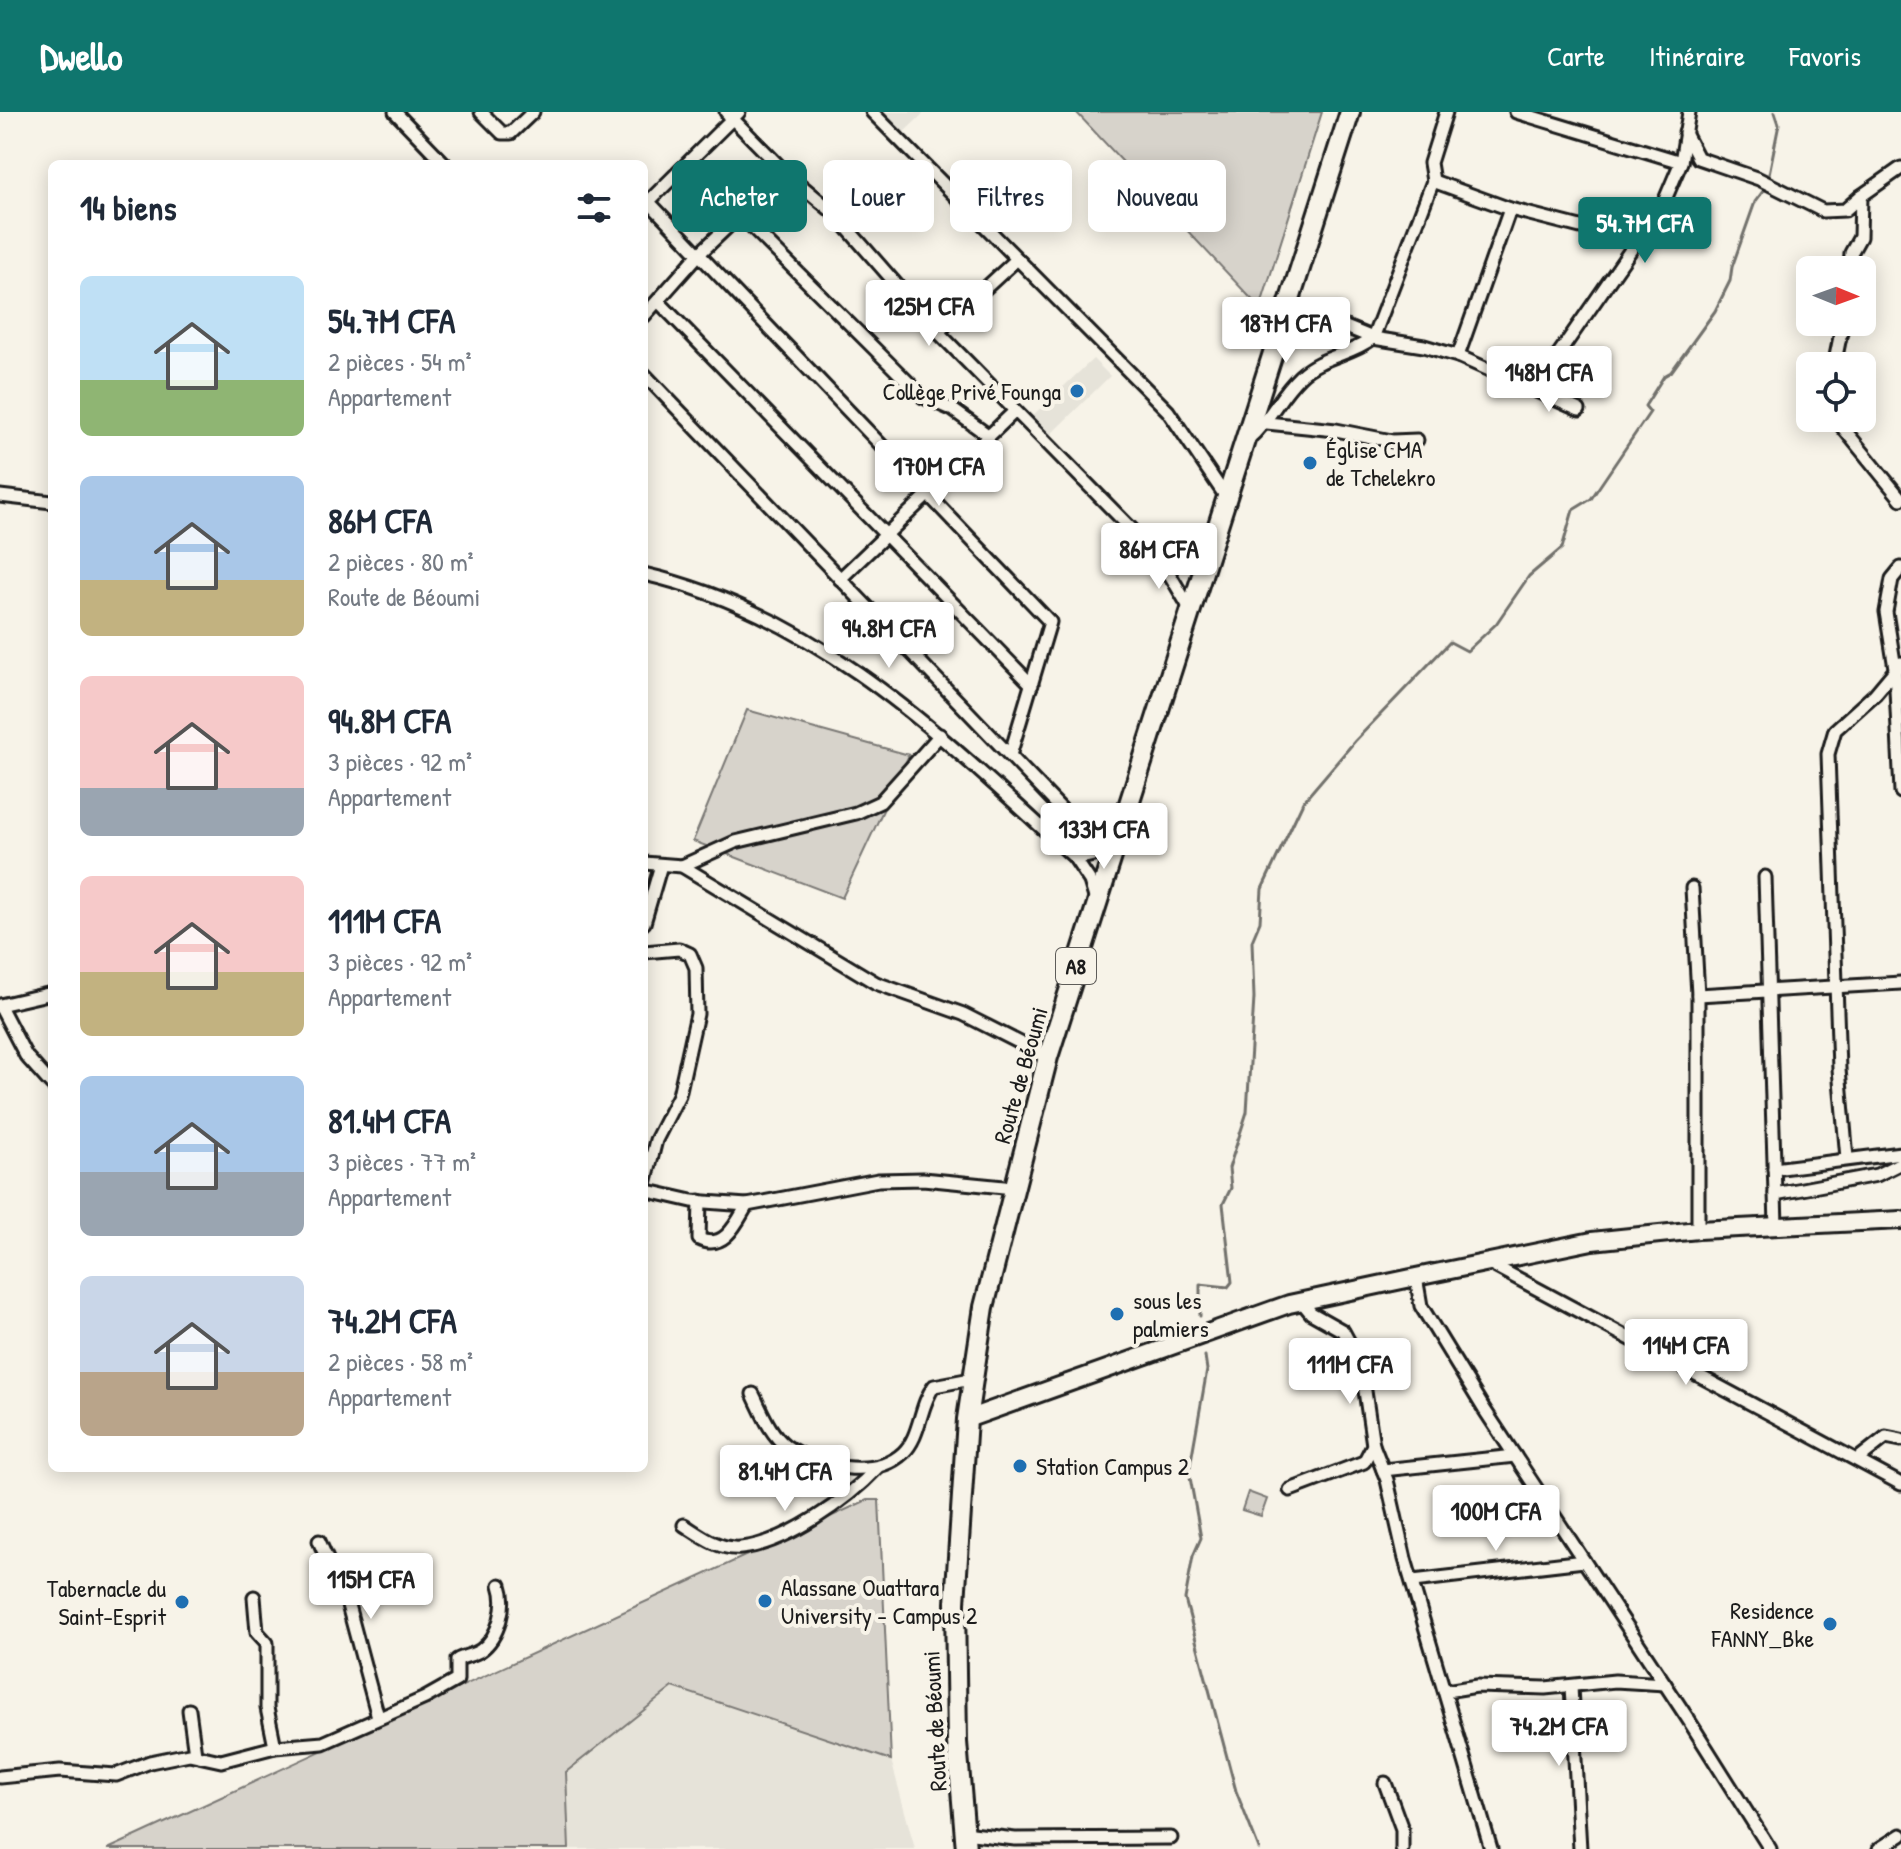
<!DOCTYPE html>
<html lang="fr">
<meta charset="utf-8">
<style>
:root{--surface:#fff;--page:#f6f6f7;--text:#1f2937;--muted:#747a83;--accent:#0f766e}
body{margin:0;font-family:"Patrick Hand",sans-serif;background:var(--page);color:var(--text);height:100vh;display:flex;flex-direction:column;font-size:30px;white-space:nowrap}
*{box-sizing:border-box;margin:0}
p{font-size:26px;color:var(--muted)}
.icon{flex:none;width:44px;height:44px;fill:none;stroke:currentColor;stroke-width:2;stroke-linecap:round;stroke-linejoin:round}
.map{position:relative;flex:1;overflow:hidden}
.panel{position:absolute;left:48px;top:48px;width:600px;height:1312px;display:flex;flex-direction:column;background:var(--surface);border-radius:12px;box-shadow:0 4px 20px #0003}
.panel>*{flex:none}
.guide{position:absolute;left:672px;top:48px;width:760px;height:72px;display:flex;gap:16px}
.needle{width:52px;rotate:91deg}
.controls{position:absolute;left:1796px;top:144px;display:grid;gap:16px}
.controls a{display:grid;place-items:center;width:80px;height:80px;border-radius:12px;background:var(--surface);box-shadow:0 4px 20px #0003;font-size:40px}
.price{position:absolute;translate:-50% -68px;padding:0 18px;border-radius:8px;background:#fff;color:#222;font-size:26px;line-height:52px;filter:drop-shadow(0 2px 4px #0008)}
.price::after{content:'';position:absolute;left:50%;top:48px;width:24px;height:18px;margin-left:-12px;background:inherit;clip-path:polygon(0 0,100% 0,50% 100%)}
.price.active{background:var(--accent);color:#fff}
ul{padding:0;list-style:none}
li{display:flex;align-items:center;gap:24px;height:200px;padding:0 32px}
li span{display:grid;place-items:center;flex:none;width:224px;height:160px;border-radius:12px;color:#555}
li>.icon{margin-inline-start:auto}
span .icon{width:96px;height:96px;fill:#fffc;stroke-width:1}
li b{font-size:34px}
h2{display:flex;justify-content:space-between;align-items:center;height:96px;padding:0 32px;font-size:34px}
.chip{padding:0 28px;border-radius:12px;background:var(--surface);box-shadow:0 4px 20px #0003;font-size:28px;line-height:72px}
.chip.active{background:var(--accent);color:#fff}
header{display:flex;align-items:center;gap:48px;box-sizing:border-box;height:112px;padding:0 40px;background:var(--accent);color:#fff}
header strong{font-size:38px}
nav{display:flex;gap:44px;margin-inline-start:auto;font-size:28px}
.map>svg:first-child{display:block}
.built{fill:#e6e3d9}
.green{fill:#d7d3cb;stroke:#7a7874;stroke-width:2}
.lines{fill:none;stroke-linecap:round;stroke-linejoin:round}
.stream{stroke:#72716c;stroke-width:3}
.street-casing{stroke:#1c1c1c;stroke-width:17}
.secondary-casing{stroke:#1c1c1c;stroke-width:22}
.primary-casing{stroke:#1c1c1c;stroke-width:24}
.street{stroke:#f7f3e8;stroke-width:11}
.secondary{stroke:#f7f3e8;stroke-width:16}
.primary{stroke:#f7f3e8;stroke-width:18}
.poi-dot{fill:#1f6fb2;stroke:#f7f3e8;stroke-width:3}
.labels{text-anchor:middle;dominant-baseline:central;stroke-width:8;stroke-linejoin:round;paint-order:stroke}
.shield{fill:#f7f3e8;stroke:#5e5c59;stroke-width:2}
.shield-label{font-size:22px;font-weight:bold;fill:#1c1c1c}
.poi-label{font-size:24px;fill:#1c1c1c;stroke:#f7f3e8;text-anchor:start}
.street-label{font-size:24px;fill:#1c1c1c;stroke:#f7f3e8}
</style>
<header>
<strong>Dwello</strong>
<nav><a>Carte</a><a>Itinéraire</a><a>Favoris</a></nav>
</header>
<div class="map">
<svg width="1901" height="1737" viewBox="0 0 1901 1737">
<rect width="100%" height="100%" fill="#f7f3e8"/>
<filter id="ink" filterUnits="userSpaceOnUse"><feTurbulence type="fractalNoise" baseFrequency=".0125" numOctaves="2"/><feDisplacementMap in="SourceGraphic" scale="16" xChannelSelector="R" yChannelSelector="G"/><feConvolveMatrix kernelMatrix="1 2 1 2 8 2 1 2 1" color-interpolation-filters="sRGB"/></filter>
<g filter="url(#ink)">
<g class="built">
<polygon points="883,0 925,0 903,21"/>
<polygon points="1093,247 1110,264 1048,325 1031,305"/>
<polygon points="867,1388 879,1388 891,1648 915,1737 108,1737"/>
</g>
<g class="green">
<polygon points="1076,0 1322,0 1260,196"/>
<polygon points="747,598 909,643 842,786 693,729"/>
<polygon points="1248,1380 1267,1387 1261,1404 1242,1398"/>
<polygon points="867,1388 879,1388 891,1648 673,1575 566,1660 569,1737 108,1737"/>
</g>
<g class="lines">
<g class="stream">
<polyline points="1768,67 1779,12 1775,0"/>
<polyline points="1200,1204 1200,1172 1228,1175 1232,1170 1223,1092 1231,1076 1229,1056 1247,1000 1254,886 1252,829 1260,810 1262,777 1303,690 1355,629 1450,530 1467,539 1496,512 1529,464 1562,436 1573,398 1591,387 1650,300 1645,294 1664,264 1671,260 1715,199 1730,169 1732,155 1755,90 1767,74"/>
<polyline points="1205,1244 1207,1258 1189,1360 1201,1426 1193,1444 1185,1487 1236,1679 1259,1737"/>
</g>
<g class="street-casing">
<g id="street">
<polyline points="395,0 445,52"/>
<polyline points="481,0 502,21 511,21 533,0"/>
<polyline points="726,0 785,60 834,101 938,220 1160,446 1189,495"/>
<polyline points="872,0 1168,299 1226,385"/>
<polyline points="1516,0 1681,50"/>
<polyline points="1685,21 1698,46 1759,67 1823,99 1845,98 1861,84"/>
<polyline points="1433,69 1510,97 1639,130"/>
<polyline points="649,90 1050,510 1011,640"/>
<polyline points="644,94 739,0"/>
<polyline points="740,103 923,285 953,298 989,324"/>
<polyline points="1850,158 1851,141 1860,125 1861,84 1901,56"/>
<polyline points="658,189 1032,573"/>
<polyline points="1289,192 1373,226 1424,234 1458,244 1579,298"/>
<polyline points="644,204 699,142 785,60"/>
<polyline points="938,220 1016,148"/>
<polyline points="1458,244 1510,97"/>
<polyline points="1834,254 1843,210"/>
<polyline points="644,262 1067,703 1074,717 1074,745"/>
<polyline points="1535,276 1664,90 1681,50 1689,0"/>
<polyline points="1835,306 1901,387"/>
<polyline points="1267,311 1336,318 1392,329 1417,328"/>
<path d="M1247,328C1269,310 1279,284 1300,264C1321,244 1351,243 1373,226L1433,69L1430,51L1446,0"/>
<polyline points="0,384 52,390"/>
<polyline points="1160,446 1173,450 1204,449"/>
<polyline points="1901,456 1892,467 1886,500 1895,556 1901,680"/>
<path d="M644,462C822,503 944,627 1074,745L1090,769L1096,789"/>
<polyline points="840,467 1014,300"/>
<polyline points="1076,747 1112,739"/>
<polyline points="644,751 682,754 876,871 963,902 1048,945"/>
<polyline points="682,754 735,730 856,701 880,690 940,623"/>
<polyline points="1765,765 1776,1113"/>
<polyline points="1692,776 1698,883 1698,1118"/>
<polyline points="644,811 661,753"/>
<polyline points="644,840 679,837 690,842 696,856 697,902 679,983 656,1028 644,1076"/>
<polyline points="1698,883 1901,871"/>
<polyline points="0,893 52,881"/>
<polyline points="0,894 26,944 52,973"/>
<polyline points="1847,1046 1839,957 1828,642 1835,618 1875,582 1901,551"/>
<polyline points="1774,1057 1901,1041"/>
<polyline points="644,1078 692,1089 747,1093 878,1068 923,1067 1014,1076"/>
<polyline points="1775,1082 1877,1063 1901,1051"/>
<path d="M700,1089L699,1127C724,1139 736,1112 747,1093"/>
<polyline points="1487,1150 1901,1372"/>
<polyline points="1416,1165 1421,1194 1484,1297 1688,1607 1770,1737"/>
<path d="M753,1282C762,1300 770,1322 786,1334C816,1355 874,1368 903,1341C921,1324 919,1294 934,1274L971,1267"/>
<polyline points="1373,1333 1387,1368 1405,1447 1491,1737"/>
<polyline points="1858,1347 1886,1325 1901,1328"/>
<polyline points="1383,1358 1515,1344"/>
<polyline points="1290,1378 1364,1350 1373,1333 1361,1252 1343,1219 1311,1201 1302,1190"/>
<path d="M684,1413C701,1424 719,1438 741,1436C787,1431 847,1388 878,1355"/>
<polyline points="319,1429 338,1472 344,1478 378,1605"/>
<polyline points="1413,1469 1584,1449"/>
<polyline points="254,1485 257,1520 267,1531 267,1596 275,1635"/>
<polyline points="1571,1575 1580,1737"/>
<polyline points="1446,1579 1477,1574 1545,1576 1615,1569 1665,1572"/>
<polyline points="189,1598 195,1642"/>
<path d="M0,1665L60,1659L116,1663L150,1650L189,1642L221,1649L275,1635L323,1631L425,1586L457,1568V1548C464,1544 474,1543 481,1538C499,1525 507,1493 500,1473"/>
<polyline points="1385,1671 1402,1717 1402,1737"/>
<polyline points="964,1721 1015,1727 1171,1726"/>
<polyline points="1879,1737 1901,1723"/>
</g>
</g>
<g class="secondary-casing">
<polyline id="secondary" points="967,1307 1289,1192 1416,1165 1592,1129 1698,1118 1901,1108"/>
</g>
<g class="primary-casing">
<polyline id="primary" points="966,1737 957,1630 955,1491 967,1307 984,1195 1048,945 1350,0"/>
</g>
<use href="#street" class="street"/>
<use href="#secondary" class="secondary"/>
<use href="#primary" class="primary"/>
</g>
</g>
<g class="poi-dot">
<circle cx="1077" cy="279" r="8"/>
<circle cx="1310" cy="351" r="8"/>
<circle cx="1117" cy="1202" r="8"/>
<circle cx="1020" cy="1354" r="8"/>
<circle cx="765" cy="1489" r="8"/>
<circle cx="182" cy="1490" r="8"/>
<circle cx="1830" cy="1512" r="8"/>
</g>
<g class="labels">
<rect class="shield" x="1056" y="836" width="40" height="36" rx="6"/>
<g class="shield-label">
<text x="1076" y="854">A8</text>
</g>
<g class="poi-label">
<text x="1061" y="279" text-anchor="end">Collège Privé Founga</text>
<text x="1326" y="337">Église CMA<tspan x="1326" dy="28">de Tchelekro</tspan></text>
<text x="1133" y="1188">sous les<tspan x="1133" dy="28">palmiers</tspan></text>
<text x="1036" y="1354">Station Campus 2</text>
<text x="781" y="1475">Alassane Ouattara<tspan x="781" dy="28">University - Campus 2</tspan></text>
<text x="166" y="1476" text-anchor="end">Tabernacle du<tspan x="166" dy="28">Saint-Esprit</tspan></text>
<text x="1814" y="1498" text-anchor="end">Residence<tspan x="1814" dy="28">FANNY_Bke</tspan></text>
</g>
<g class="street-label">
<text transform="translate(1020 963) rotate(-74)">Route de Béoumi</text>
<text transform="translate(934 1609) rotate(-93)">Route de Béoumi</text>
</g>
</g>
</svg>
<div class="controls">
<a><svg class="needle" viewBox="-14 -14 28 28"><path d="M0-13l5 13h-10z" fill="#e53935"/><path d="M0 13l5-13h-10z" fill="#747a83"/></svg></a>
<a><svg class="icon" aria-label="locate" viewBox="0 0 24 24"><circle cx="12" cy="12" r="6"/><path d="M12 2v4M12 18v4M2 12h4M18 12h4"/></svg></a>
</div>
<b class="price active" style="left:1645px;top:153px">54.7M CFA</b>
<b class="price" style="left:929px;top:236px">125M CFA</b>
<b class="price" style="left:1286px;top:253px">187M CFA</b>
<b class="price" style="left:1549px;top:302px">148M CFA</b>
<b class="price" style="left:939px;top:396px">170M CFA</b>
<b class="price" style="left:1159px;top:479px">86M CFA</b>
<b class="price" style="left:889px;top:558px">94.8M CFA</b>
<b class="price" style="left:1104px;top:759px">133M CFA</b>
<b class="price" style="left:1686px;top:1275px">114M CFA</b>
<b class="price" style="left:1350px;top:1294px">111M CFA</b>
<b class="price" style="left:785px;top:1401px">81.4M CFA</b>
<b class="price" style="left:1496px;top:1441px">100M CFA</b>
<b class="price" style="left:371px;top:1509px">115M CFA</b>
<b class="price" style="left:1559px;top:1656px">74.2M CFA</b>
<div class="guide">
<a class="chip active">Acheter</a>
<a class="chip">Louer</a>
<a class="chip">Filtres</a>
<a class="chip">Nouveau</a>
</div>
<section class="panel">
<h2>14 biens<svg class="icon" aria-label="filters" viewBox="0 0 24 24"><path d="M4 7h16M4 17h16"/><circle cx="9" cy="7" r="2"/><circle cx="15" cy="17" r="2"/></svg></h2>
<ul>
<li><span style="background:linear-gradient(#bfe0f5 65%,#8fb573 0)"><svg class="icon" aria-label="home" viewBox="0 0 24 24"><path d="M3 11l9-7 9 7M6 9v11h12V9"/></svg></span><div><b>54.7M CFA</b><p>2 pièces · 54 m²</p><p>Appartement</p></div></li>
<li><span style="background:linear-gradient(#a9c7e8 65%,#c2b280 0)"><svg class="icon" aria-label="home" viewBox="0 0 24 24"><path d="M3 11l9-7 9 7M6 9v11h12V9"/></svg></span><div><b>86M CFA</b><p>2 pièces · 80 m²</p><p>Route de Béoumi</p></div></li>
<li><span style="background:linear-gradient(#f6c9c9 70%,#9aa5b1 0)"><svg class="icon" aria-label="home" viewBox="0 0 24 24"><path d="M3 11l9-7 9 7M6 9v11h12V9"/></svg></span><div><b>94.8M CFA</b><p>3 pièces · 92 m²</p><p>Appartement</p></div></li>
<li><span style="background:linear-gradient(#f6c9c9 60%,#c2b280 0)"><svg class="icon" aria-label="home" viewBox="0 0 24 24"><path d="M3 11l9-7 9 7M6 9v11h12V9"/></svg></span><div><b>111M CFA</b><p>3 pièces · 92 m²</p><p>Appartement</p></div></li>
<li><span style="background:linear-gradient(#a9c7e8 60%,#9aa5b1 0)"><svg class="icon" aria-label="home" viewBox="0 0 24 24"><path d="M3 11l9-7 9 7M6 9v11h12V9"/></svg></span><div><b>81.4M CFA</b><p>3 pièces · 77 m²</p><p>Appartement</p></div></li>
<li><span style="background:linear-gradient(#c9d6e8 60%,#b9a48a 0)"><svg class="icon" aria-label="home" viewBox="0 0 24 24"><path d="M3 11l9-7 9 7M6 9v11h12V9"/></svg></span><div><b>74.2M CFA</b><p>2 pièces · 58 m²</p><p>Appartement</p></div></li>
</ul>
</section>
</div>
